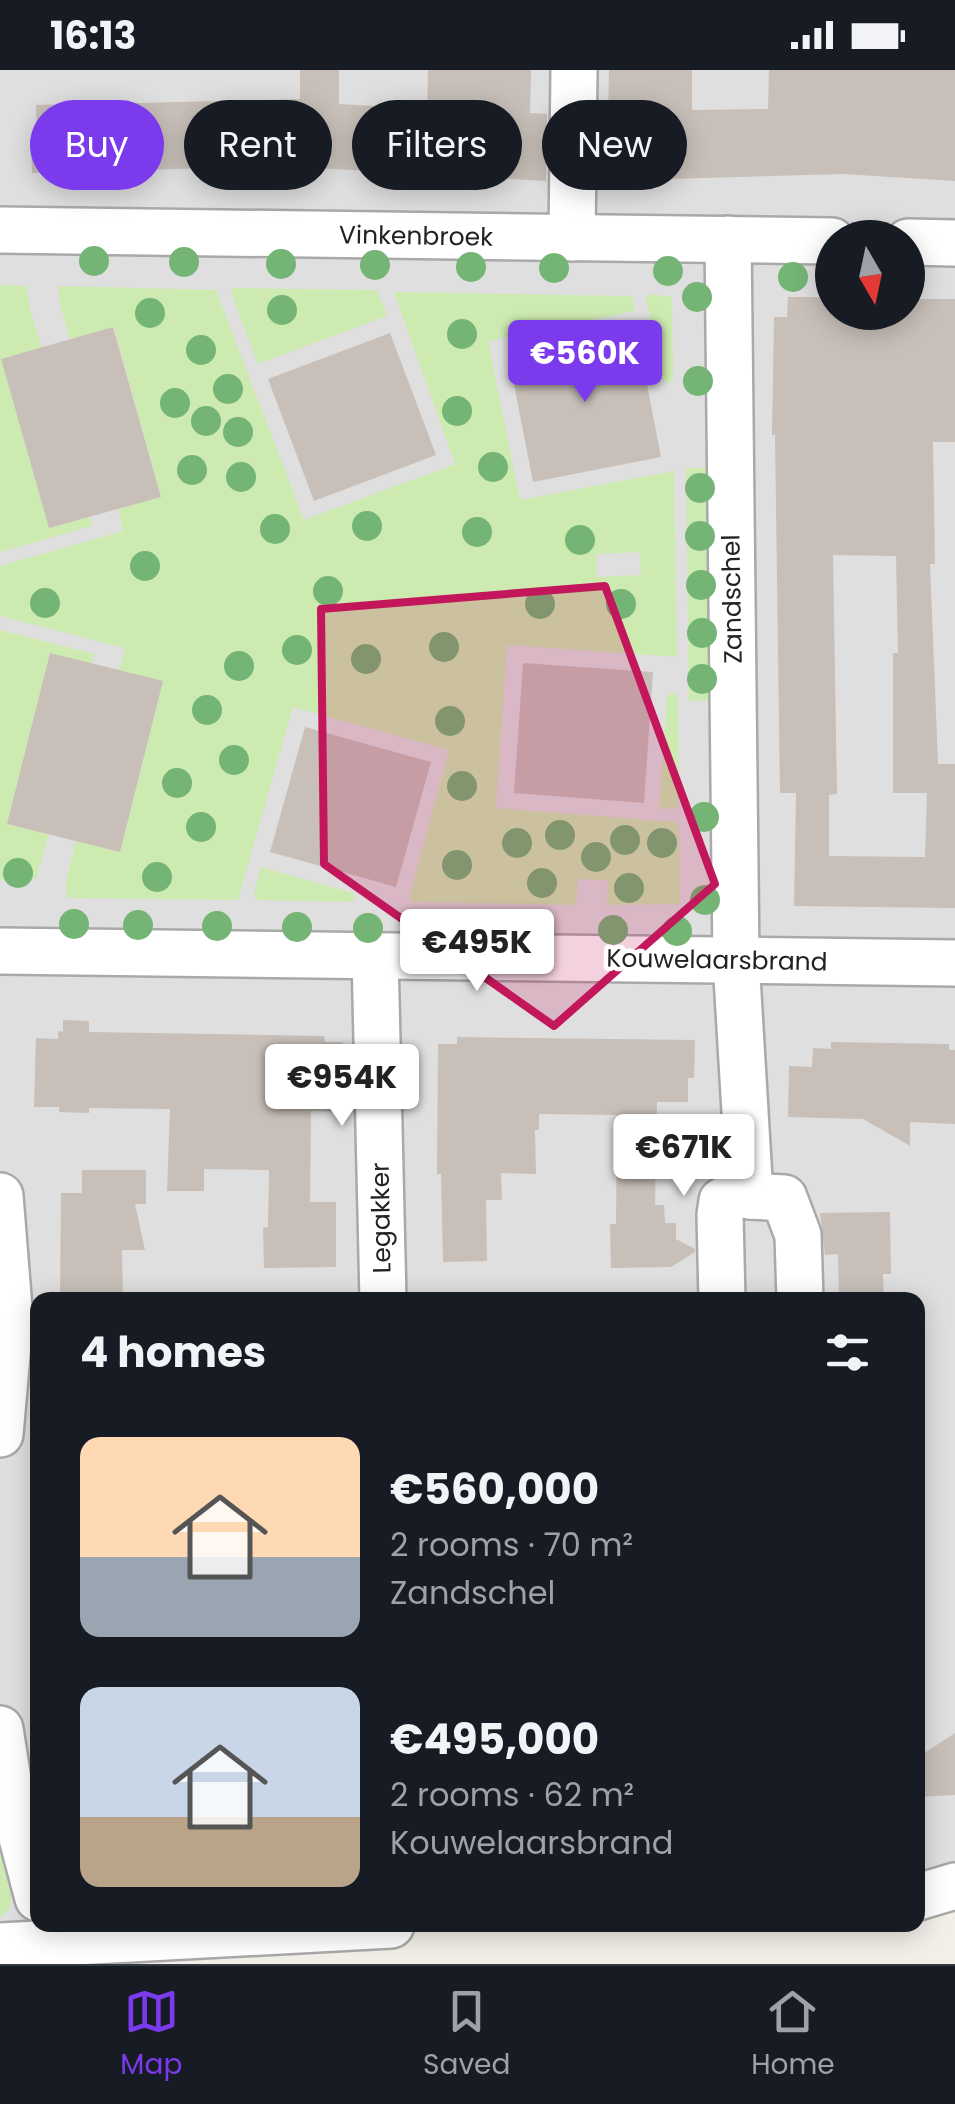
<!DOCTYPE html>
<meta charset="utf-8">
<style>
:root{--surface:#171b24;--page:#20242c;--text:#f1f3f6;--muted:#9ea1a6;--line:#363941;--accent:#7c3aed}
body{margin:0;font-family:Poppins,sans-serif;background:var(--page);color:var(--text);height:100vh;display:flex;flex-direction:column;font-size:38px;white-space:nowrap}
*{box-sizing:border-box;margin:0}
p{font-size:32px;color:var(--muted)}
.icon{flex:none;width:55px;height:55px;fill:none;stroke:currentColor;stroke-width:2;stroke-linecap:round;stroke-linejoin:round}
.map{position:relative;flex:1;overflow:hidden}
.sheet{position:absolute;left:30px;top:1222px;width:895px;height:640px;display:flex;flex-direction:column;background:var(--surface);border-radius:20px;box-shadow:0 5px 25px #0003}
.sheet>*{flex:none}
.hud{position:absolute;left:30px;top:30px;width:895px;height:90px;display:flex;gap:20px}
.needle{width:65px;rotate:171deg}
.controls{position:absolute;left:815px;top:150px;display:grid;gap:20px}
.controls a{display:grid;place-items:center;width:110px;height:110px;border-radius:50%;background:var(--surface);box-shadow:0 5px 25px #0003;font-size:50px}
.price{position:absolute;translate:-50% -85px;padding:0 22px;border-radius:10px;background:#fff;color:#222;font-size:32px;line-height:65px;filter:drop-shadow(0 2px 5px #0008)}
.price::after{content:'';position:absolute;left:50%;top:60px;width:30px;height:22px;margin-left:-15px;background:inherit;clip-path:polygon(0 0,100% 0,50% 100%)}
.price.on{background:var(--accent);color:#fff}
ul{padding:0;list-style:none}
li{display:flex;align-items:center;gap:30px;height:250px;padding:0 50px}
li span{display:grid;place-items:center;flex:none;width:280px;height:200px;border-radius:20px;color:#555}
li>.icon{margin-inline-start:auto}
span .icon{width:120px;height:120px;fill:#fffc;stroke-width:1}
li b{font-size:42px}
h2{display:flex;justify-content:space-between;align-items:center;height:120px;padding:0 50px;font-size:42px}
.pill{padding:0 35px;border-radius:45px;background:var(--surface);box-shadow:0 5px 25px #0003;font-size:35px;line-height:90px}
.pill.on{background:var(--accent);color:#fff}
.status{display:flex;justify-content:space-between;align-items:center;height:70px;padding:0 50px;background:var(--surface);direction:ltr}
.status svg{height:28px;fill:currentColor}
.menu{display:flex;justify-content:space-around;align-items:center;height:140px;border-top:2px solid var(--line);background:var(--surface);font-size:28px;color:var(--muted)}
.menu a{display:grid;justify-items:center;gap:5px}
.menu .on{color:var(--accent)}
.map>svg:first-child{display:block}
.residential{fill:#e0dfdf;fill-rule:evenodd}
.grass{fill:#cdebb0;fill-rule:evenodd}
.building{fill:#c7bfb8;fill-rule:evenodd}
.lines{fill:none;stroke-linecap:round;stroke-linejoin:round}
.street-casing{stroke:#a9a9a9;stroke-width:50}
.street{stroke:#fff;stroke-width:45}
.tree{fill:#74b475}
.marked{fill:#c2185b;fill-opacity:0.2;stroke:#c2185b;stroke-width:8;stroke-linejoin:round}
.labels{text-anchor:middle;dominant-baseline:central;stroke-width:9;stroke-linejoin:round;paint-order:stroke}
.street-label{font-size:25px;fill:#222;stroke:#fff}
</style>
<div class="status"><b>16:13</b><svg viewBox="0 0 49 12"><path d="M0 12V9h3v3zM5 12V6h3v6zM10 12V3h3v9zM15 12V0h3v12zM26 1h20v11H26zM47 4h2v5h-2z"/></svg></div>
<div class="map">
<svg width="955" height="1894" viewBox="0 0 955 1894">
<rect width="100%" height="100%" fill="#f2efe9"/>
<path class="residential" d="M0,0H955V1816L918,1827V1230H38V1855L0,1876ZM832,168H908V242H832Z"/>
<g class="grass">
<polygon points="0,215 27,216 30,239 42,278 1,289 49,458 90,446 92,456 0,482"/>
<path d="M59,216L216,220L304,450L455,394L394,222L632,226L635,241L488,271L520,430L674,401L677,587L507,575L496,738L676,752L679,757L680,834L607,835L608,810L578,809L576,835L413,832L409,828L449,680L293,637L238,830L67,828L66,810L76,771L120,782L163,612L119,600L125,578L0,546V496L123,461L118,439L161,426L114,257L70,269L59,231ZM640,482L641,505L597,507L596,484Z"/>
<polygon points="234,218 377,220 387,246 258,294 231,223"/>
<polygon points="650,224 672,227 673,308 668,313 662,309 646,228"/>
<polygon points="686,398 709,398 713,630 689,631"/>
<polygon points="0,560 95,584 91,594 50,583 7,754 49,764 36,809 0,809"/>
<polygon points="672,622 678,626 679,733 675,739 659,738 667,626"/>
<polygon points="261,797 353,823 355,828 351,832 256,830 254,824"/>
<polygon points="0,1731 22,1820 13,1821 9,1840 0,1847"/>
</g>
<g class="building">
<polygon points="300,0 339,0 339,34 427,39 428,0 531,0 530,43 547,44 546,111 281,96 32,103 31,66 37,68 36,35 69,34 99,39 99,34 300,29"/>
<polygon points="609,0 692,0 692,40 768,39 769,0 955,0 955,111 843,104 599,111 600,43 608,43"/>
<path d="M788,227H832V242H908V229H955V372H933L935,494H930L938,694H955V838L794,836L796,723H780L775,365H772L774,247H787ZM833,485L896,486L898,583H893V723H927L925,787L829,786V725L837,724Z"/>
<polygon points="113,257 161,427 49,458 1,289"/>
<polygon points="636,258 661,387 533,412 508,284"/>
<polygon points="390,263 436,385 314,431 268,309"/>
<polygon points="50,583 163,611 120,782 7,754"/>
<polygon points="523,593 653,602 644,733 514,723"/>
<polygon points="305,657 431,692 396,817 270,782"/>
<polygon points="63,950 89,951 89,962 324,966 325,972 343,972 339,1042 311,1041 310,1132 336,1132 336,1197 264,1198 263,1158 268,1157 269,1100 204,1099 204,1121 167,1121 170,1039 89,1038 89,1043 59,1042 59,1037 34,1037 36,968 58,969 58,961 63,962"/>
<polygon points="457,967 695,970 694,1008 688,1008 688,1032 657,1032 655,1135 664,1135 665,1153 676,1153 676,1169 695,1179 695,1182 671,1197 611,1198 610,1154 616,1154 617,1045 539,1044 539,1060 535,1060 536,1104 501,1103 502,1130 486,1130 487,1191 443,1192 441,1104 437,1104 438,974 457,974"/>
<polygon points="831,972 949,974 949,980 955,980 955,1054 910,1052 910,1076 863,1049 788,1047 789,996 812,997 813,978 831,979"/>
<polygon points="82,1100 146,1100 146,1134 135,1134 145,1180 122,1180 123,1230 60,1230 61,1123 82,1123"/>
<polygon points="890,1142 891,1204 883,1204 884,1230 839,1230 838,1184 825,1185 820,1143"/>
<polygon points="955,1663 955,1725 918,1727 918,1687"/>
</g>
<g class="lines">
<g class="street-casing">
<g id="street">
<polyline points="0,160 832,171"/>
<polyline points="572,168 574,0"/>
<polyline points="728,169 736,890 750,1126"/>
<polyline points="908,172 955,173"/>
<polyline points="0,881 955,893"/>
<polyline points="375,885 383,1230"/>
<polyline points="0,1126 10,1251 0,1364"/>
<polyline points="722,1230 720,1145 722,1131 737,1122 750,1126 784,1128 798,1165 800,1230"/>
<polyline points="0,1659 10,1723 38,1828"/>
<polyline points="918,1827 955,1816"/>
<polyline points="0,1876 391,1855"/>
</g>
</g>
<use href="#street" class="street"/>
</g>
<g class="tree">
<circle cx="94" cy="191" r="15"/>
<circle cx="184" cy="192" r="15"/>
<circle cx="281" cy="194" r="15"/>
<circle cx="375" cy="195" r="15"/>
<circle cx="471" cy="197" r="15"/>
<circle cx="554" cy="198" r="15"/>
<circle cx="668" cy="201" r="15"/>
<circle cx="793" cy="207" r="15"/>
<circle cx="697" cy="227" r="15"/>
<circle cx="282" cy="240" r="15"/>
<circle cx="150" cy="243" r="15"/>
<circle cx="462" cy="264" r="15"/>
<circle cx="201" cy="280" r="15"/>
<circle cx="698" cy="311" r="15"/>
<circle cx="228" cy="319" r="15"/>
<circle cx="175" cy="333" r="15"/>
<circle cx="457" cy="341" r="15"/>
<circle cx="206" cy="351" r="15"/>
<circle cx="238" cy="362" r="15"/>
<circle cx="493" cy="397" r="15"/>
<circle cx="192" cy="400" r="15"/>
<circle cx="241" cy="407" r="15"/>
<circle cx="700" cy="418" r="15"/>
<circle cx="367" cy="456" r="15"/>
<circle cx="275" cy="459" r="15"/>
<circle cx="477" cy="462" r="15"/>
<circle cx="700" cy="466" r="15"/>
<circle cx="580" cy="470" r="15"/>
<circle cx="145" cy="496" r="15"/>
<circle cx="701" cy="515" r="15"/>
<circle cx="328" cy="521" r="15"/>
<circle cx="45" cy="533" r="15"/>
<circle cx="540" cy="534" r="15"/>
<circle cx="621" cy="534" r="15"/>
<circle cx="702" cy="563" r="15"/>
<circle cx="444" cy="577" r="15"/>
<circle cx="297" cy="580" r="15"/>
<circle cx="366" cy="589" r="15"/>
<circle cx="239" cy="596" r="15"/>
<circle cx="702" cy="609" r="15"/>
<circle cx="207" cy="640" r="15"/>
<circle cx="450" cy="651" r="15"/>
<circle cx="234" cy="690" r="15"/>
<circle cx="177" cy="713" r="15"/>
<circle cx="462" cy="716" r="15"/>
<circle cx="704" cy="747" r="15"/>
<circle cx="201" cy="757" r="15"/>
<circle cx="560" cy="765" r="15"/>
<circle cx="625" cy="770" r="15"/>
<circle cx="517" cy="773" r="15"/>
<circle cx="662" cy="773" r="15"/>
<circle cx="596" cy="787" r="15"/>
<circle cx="457" cy="795" r="15"/>
<circle cx="18" cy="803" r="15"/>
<circle cx="157" cy="807" r="15"/>
<circle cx="542" cy="813" r="15"/>
<circle cx="629" cy="818" r="15"/>
<circle cx="705" cy="830" r="15"/>
<circle cx="74" cy="854" r="15"/>
<circle cx="138" cy="855" r="15"/>
<circle cx="217" cy="856" r="15"/>
<circle cx="297" cy="857" r="15"/>
<circle cx="368" cy="858" r="15"/>
<circle cx="454" cy="859" r="15"/>
<circle cx="535" cy="860" r="15"/>
<circle cx="613" cy="860" r="15"/>
<circle cx="677" cy="861" r="15"/>
</g>
<path class="marked" d="M605,516L715,814L554,956L324,794L321,539Z"/>
<g class="labels">
<g class="street-label">
<text transform="translate(416 166) rotate(1)">Vinkenbroek</text>
<text transform="translate(732 529) rotate(-91)">Zandschel</text>
<text transform="translate(717 890) rotate(1)">Kouwelaarsbrand</text>
<text transform="translate(381 1148) rotate(-91)">Legakker</text>
</g>
</g>
</svg>
<div class="controls">
<a><svg class="needle" viewBox="-14 -14 28 28"><path d="M0-13l5 13h-10z" fill="#e53935"/><path d="M0 13l5-13h-10z" fill="#9ea1a6"/></svg></a>
</div>
<b class="price on" style="left:585px;top:335px">€560K</b>
<b class="price" style="left:477px;top:924px">€495K</b>
<b class="price" style="left:342px;top:1059px">€954K</b>
<b class="price" style="left:684px;top:1129px">€671K</b>
<div class="hud">
<a class="pill on">Buy</a>
<a class="pill">Rent</a>
<a class="pill">Filters</a>
<a class="pill">New</a>
</div>
<section class="sheet">
<h2>4 homes<svg class="icon" aria-label="filters" viewBox="0 0 24 24"><path d="M4 7h16M4 17h16"/><circle cx="9" cy="7" r="2"/><circle cx="15" cy="17" r="2"/></svg></h2>
<ul>
<li><span style="background:linear-gradient(#ffd9b3 60%,#9aa5b1 0)"><svg class="icon" aria-label="home" viewBox="0 0 24 24"><path d="M3 11l9-7 9 7M6 9v11h12V9"/></svg></span><div><b>€560,000</b><p>2 rooms · 70 m²</p><p>Zandschel</p></div></li>
<li><span style="background:linear-gradient(#c9d6e8 65%,#b9a48a 0)"><svg class="icon" aria-label="home" viewBox="0 0 24 24"><path d="M3 11l9-7 9 7M6 9v11h12V9"/></svg></span><div><b>€495,000</b><p>2 rooms · 62 m²</p><p>Kouwelaarsbrand</p></div></li>
</ul>
</section>
</div>
<nav class="menu">
<a class="on"><svg class="icon" aria-label="map" viewBox="0 0 24 24"><path d="M3 6l6-2 6 2 6-2v14l-6 2-6-2-6 2zM9 4v14M15 6v14"/></svg>Map</a>
<a><svg class="icon" aria-label="saved" viewBox="0 0 24 24"><path d="M7 4h10v16l-5-4-5 4z"/></svg>Saved</a>
<a><svg class="icon" aria-label="home" viewBox="0 0 24 24"><path d="M3 11l9-7 9 7M6 9v11h12V9"/></svg>Home</a>
</nav>
